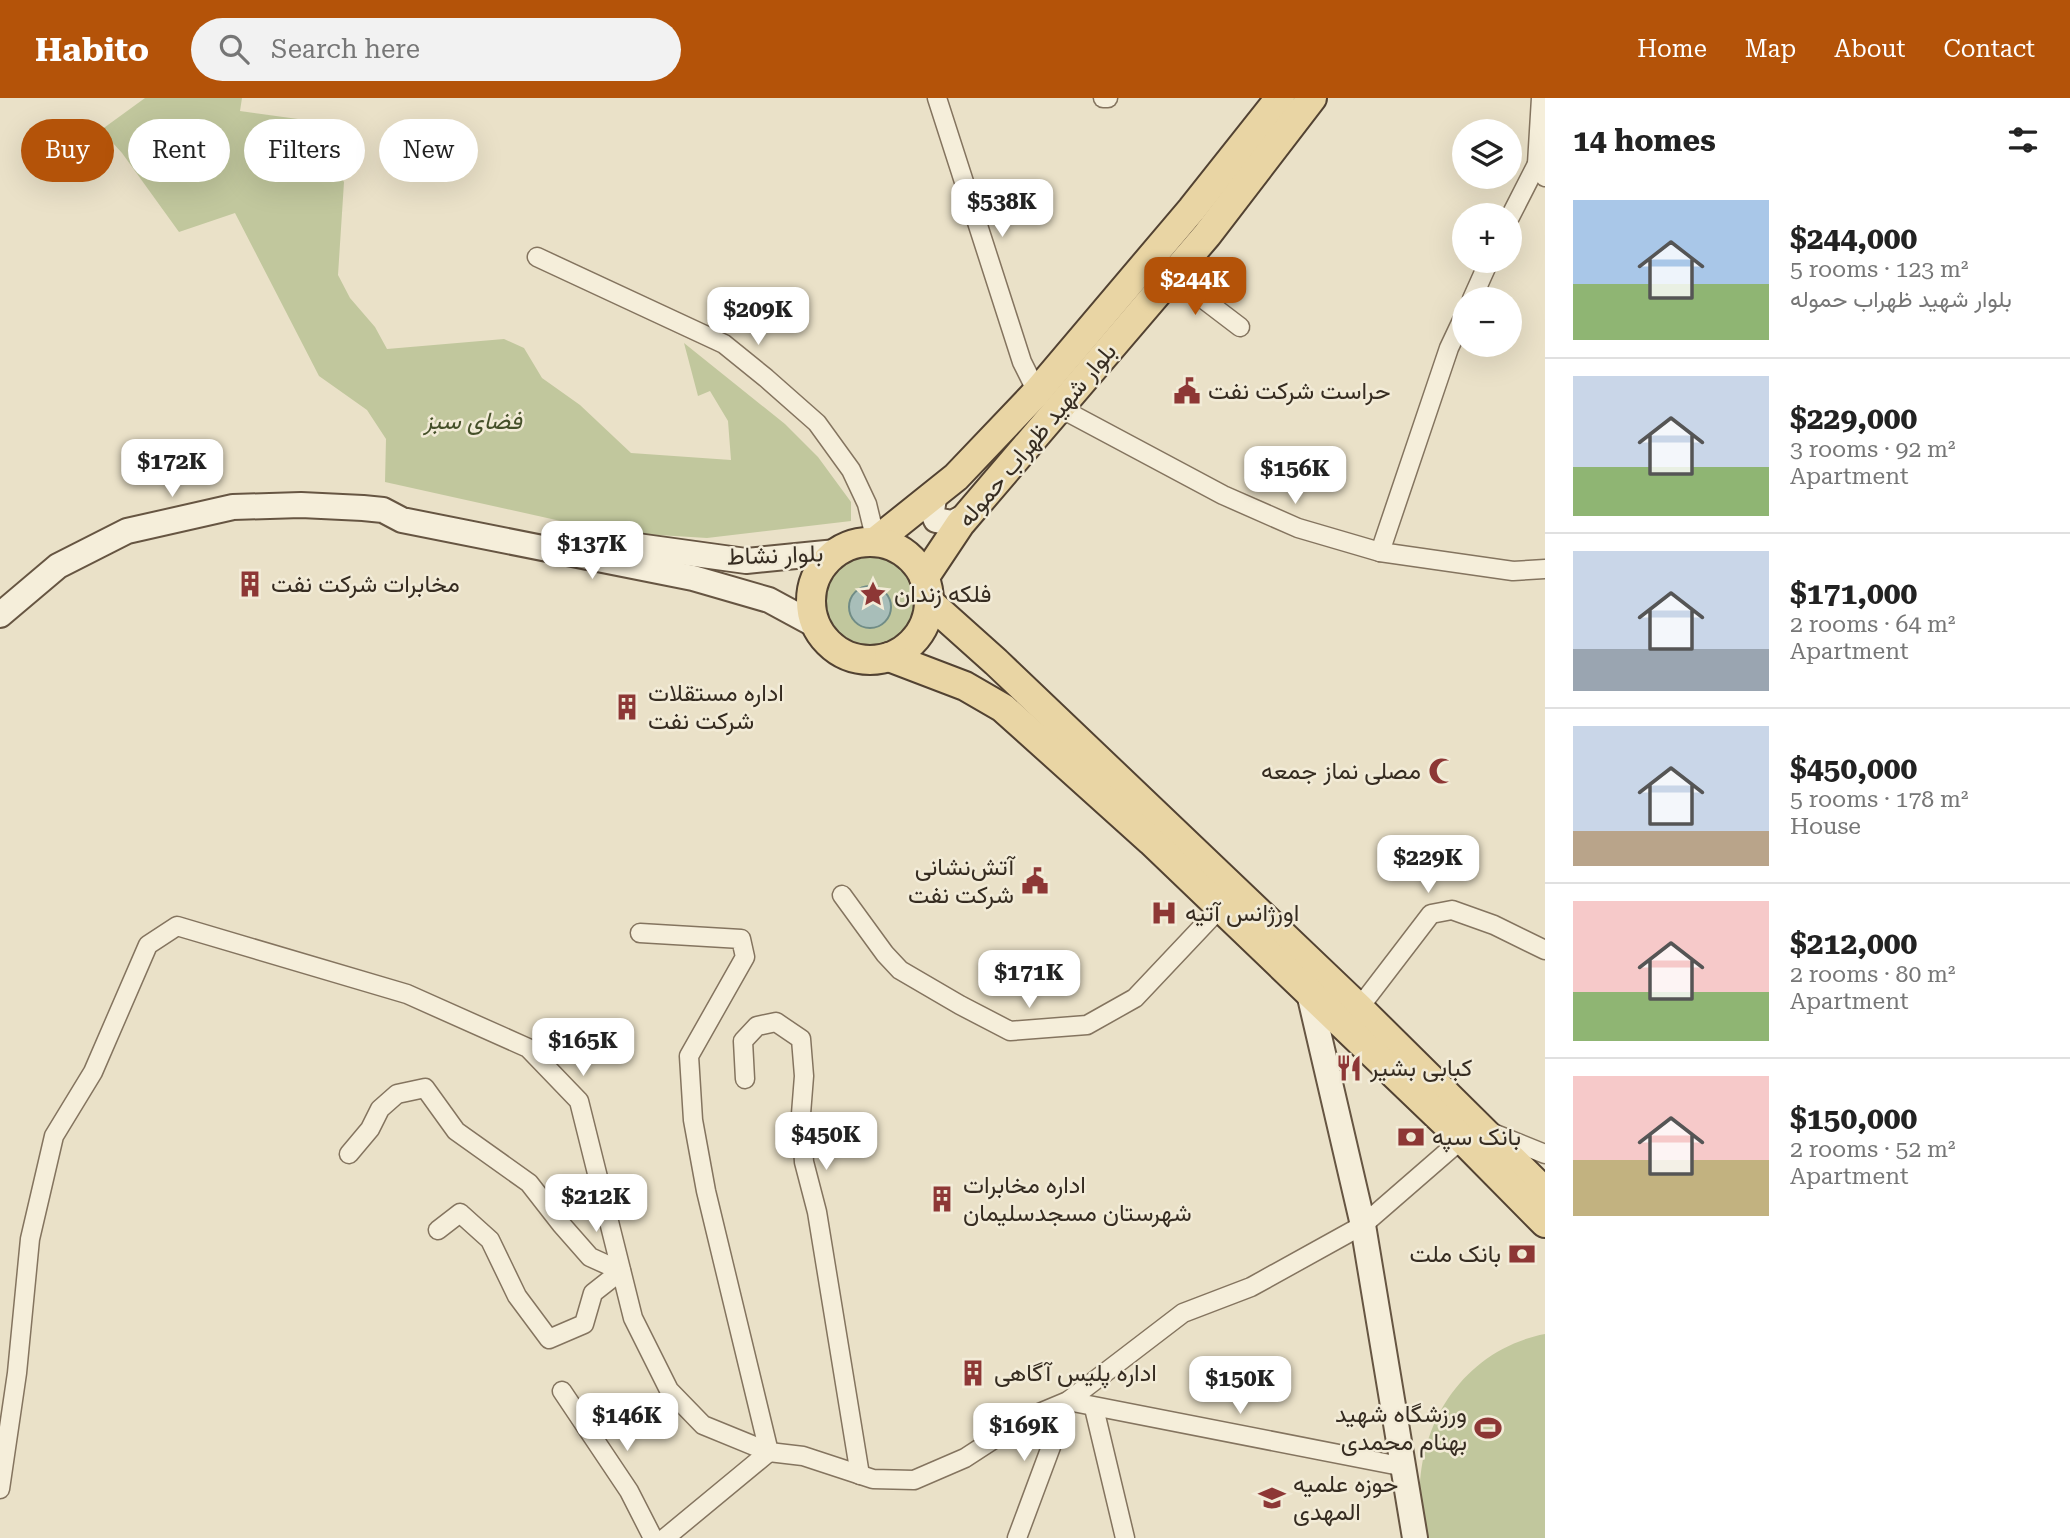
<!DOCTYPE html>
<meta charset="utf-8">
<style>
:root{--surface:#fff;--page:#f2f2f2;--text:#222;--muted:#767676;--line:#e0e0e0;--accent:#b45309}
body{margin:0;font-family:"Roboto Serif",Vazirmatn,serif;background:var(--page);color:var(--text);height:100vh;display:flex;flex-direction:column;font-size:26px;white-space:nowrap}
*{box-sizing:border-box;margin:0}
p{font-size:23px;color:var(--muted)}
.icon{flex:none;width:38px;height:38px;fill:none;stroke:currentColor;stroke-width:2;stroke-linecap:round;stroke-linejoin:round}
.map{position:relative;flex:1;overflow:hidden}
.sheet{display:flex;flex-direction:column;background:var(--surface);width:525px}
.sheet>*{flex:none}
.guide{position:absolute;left:21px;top:21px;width:665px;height:63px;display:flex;gap:14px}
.fabs{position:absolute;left:1452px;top:21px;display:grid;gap:14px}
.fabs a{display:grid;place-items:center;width:70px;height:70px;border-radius:50%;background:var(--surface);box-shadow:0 7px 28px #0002;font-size:35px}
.price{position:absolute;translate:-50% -60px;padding:0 16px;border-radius:14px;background:#fff;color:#222;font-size:23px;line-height:46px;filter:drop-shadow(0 2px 4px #0008)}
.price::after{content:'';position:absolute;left:50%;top:42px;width:21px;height:16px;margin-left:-10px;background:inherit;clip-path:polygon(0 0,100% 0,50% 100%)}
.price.active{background:var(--accent);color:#fff}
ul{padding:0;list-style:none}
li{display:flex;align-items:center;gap:21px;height:175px;padding:0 28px}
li+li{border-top:2px solid var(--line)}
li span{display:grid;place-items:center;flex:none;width:196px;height:140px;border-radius:0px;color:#555}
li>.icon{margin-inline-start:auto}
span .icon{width:84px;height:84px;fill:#fffc;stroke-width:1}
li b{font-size:30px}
h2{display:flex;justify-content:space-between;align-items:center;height:84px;padding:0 28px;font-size:30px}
.pill{padding:0 24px;border-radius:32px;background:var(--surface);box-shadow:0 7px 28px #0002;font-size:24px;line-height:63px}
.pill.active{background:var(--accent);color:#fff}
header{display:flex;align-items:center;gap:42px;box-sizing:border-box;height:98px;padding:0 35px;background:var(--accent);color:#fff}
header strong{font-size:33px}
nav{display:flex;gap:38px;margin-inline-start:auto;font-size:24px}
.search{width:490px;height:63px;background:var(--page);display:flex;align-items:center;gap:18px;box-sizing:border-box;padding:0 24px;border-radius:38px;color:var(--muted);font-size:26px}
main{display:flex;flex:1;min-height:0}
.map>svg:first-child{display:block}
.green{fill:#c1c79d}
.water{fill:#a8beb9;stroke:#708c86;stroke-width:2}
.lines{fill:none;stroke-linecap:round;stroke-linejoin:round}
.street-casing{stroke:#84745f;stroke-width:21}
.secondary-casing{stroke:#665542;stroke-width:28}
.primary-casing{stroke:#524232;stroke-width:32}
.street{stroke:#f5eeda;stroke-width:18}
.secondary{stroke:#f5eeda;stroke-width:24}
.primary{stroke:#e9d5a4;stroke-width:28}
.labels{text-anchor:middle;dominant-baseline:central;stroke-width:5;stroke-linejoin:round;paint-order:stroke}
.poi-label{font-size:24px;fill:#362c21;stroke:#f2ebd7;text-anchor:start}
.park-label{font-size:24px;font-style:italic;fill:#455029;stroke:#f2ebd7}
.street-label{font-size:24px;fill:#362c21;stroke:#f2ebd7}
</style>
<header>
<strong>Habito</strong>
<div class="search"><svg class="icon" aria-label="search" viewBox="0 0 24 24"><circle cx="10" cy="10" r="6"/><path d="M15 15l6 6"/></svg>Search here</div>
<nav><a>Home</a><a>Map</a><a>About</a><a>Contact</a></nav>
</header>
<main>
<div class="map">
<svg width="1545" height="1440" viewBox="0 0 1545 1440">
<rect width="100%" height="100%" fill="#eae1c8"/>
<g class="green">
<polygon points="145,0 242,0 240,13 298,21 344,84 338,177 350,200 375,229 387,251 504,241 524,250 542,280 580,307 631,355 731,362 728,323 710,293 698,298 684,245 785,326 818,359 851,404 851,423 707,440 610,434 385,384 386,341 367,312 319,278 235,115 179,134 122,55 101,32"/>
<circle cx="870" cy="505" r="48"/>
<path d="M1545,1236V1440H1425C1424,1428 1420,1415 1420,1402C1417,1324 1466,1251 1545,1236Z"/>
</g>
<circle class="water" cx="870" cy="509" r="21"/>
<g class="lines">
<g class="street-casing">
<g id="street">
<polyline points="937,0 1022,264 1037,294"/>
<polyline points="1103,0 1108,0"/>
<polyline points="1541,0 1537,66 1545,79"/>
<polyline points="1510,119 1537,66"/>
<polyline points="537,159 724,246 766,280 817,325 851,372 867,406 876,443"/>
<polyline points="1173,178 1240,229"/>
<polyline points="1472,201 1489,163"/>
<polyline points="1060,310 1223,397 1298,430 1380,454 1513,473 1545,471"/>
<polyline points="1380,454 1449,250 1465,216"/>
<polyline points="842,797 885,856 900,872 960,907 1010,933 1087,927 1135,900 1220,810"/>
<polyline points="640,835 741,841 745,859 689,958 693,1022 706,1093 769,1354 665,1440"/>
<polyline points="1359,910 1431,816 1452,812 1494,827 1545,852"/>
<polyline points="745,981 743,943 757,928 776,924 801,941 804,978 801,1016 804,1064 817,1114 860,1377"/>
<polyline points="1493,1035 1545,1056"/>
<polyline points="349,1056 370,1031 380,1011 397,996 425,990 456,1033 529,1085 561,1126 590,1159 621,1173 593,1195 584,1226 549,1241 517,1198 490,1142 460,1115 438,1132"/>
<polyline points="562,1293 629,1393 653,1440"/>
<polyline points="1094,1310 1125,1440"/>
<polyline points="0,1391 17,1275 30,1141 54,1038 93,974 148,847 177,828 407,896 528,950 579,1003 633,1220 669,1292 703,1327 769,1354 803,1358 873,1381 914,1382 965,1360 1025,1321 1068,1303 1183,1215 1251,1189 1363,1127 1462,1041"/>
<polyline points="1017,1440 1068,1303 1405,1369"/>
</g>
</g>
<g class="secondary-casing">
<g id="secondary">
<polyline points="935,394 932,413 936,422 952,425 968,417"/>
<polyline points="572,439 746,463 836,454"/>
<polyline points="0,517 58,468 127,433 233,409 301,407 363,410 383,412 402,422 693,480 769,502 817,528"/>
<polyline points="1309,895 1363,1127 1415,1440"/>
</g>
</g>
<g class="primary-casing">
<g id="primary">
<polyline points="876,443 956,379 1037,294 1192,111 1280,0"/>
<circle cx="870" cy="503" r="59"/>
<polyline points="924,480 960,426 1207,137 1312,0"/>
<polyline points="929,504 996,564 1359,910 1545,1094"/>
<polyline points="889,559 965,588 1003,610 1151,743 1462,1041 1545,1125"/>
</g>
</g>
<use href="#street" class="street"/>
<use href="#secondary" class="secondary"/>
<use href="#primary" class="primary"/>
</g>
<defs>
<g id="civic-bare" transform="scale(2.1)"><path d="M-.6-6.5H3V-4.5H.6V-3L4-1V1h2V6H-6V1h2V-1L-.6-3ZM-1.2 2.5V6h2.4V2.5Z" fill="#8d3735" stroke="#f2ebd7" stroke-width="2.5" paint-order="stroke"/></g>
<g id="building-bare" transform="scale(2.1)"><path d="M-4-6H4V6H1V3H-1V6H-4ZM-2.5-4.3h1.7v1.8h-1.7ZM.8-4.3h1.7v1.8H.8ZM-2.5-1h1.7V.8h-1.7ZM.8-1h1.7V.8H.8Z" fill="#8d3735" stroke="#f2ebd7" stroke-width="2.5" paint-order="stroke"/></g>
<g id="sight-bare" transform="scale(2.1)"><path d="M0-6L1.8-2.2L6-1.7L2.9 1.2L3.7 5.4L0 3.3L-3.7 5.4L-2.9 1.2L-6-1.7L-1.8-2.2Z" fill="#8d3735" stroke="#f2ebd7" stroke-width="2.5" paint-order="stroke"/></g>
<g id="mosque-bare" transform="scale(2.1)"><path d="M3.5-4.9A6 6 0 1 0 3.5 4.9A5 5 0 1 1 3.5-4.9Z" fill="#8d3735" stroke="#f2ebd7" stroke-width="2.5" paint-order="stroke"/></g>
<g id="hospital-bare" transform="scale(2.1)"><path d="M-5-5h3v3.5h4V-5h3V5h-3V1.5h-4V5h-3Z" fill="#8d3735" stroke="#f2ebd7" stroke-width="2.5" paint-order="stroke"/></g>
<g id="restaurant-bare" transform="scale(2.1)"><path d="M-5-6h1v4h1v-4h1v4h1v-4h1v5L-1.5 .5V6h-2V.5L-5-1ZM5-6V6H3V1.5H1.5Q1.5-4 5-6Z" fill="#8d3735" stroke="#f2ebd7" stroke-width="2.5" paint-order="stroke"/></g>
<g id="bank-bare" transform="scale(2.1)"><path d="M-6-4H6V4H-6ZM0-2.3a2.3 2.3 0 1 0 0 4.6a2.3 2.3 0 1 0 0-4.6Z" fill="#8d3735" stroke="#f2ebd7" stroke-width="2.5" paint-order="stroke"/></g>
<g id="stadium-bare" transform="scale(2.1)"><path d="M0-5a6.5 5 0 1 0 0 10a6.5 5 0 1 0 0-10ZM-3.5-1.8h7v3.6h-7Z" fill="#8d3735" stroke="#f2ebd7" stroke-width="2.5" paint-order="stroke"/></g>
<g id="school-bare" transform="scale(2.1)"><path d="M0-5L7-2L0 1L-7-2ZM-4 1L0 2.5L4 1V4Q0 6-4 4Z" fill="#8d3735" stroke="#f2ebd7" stroke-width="2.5" paint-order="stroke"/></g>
</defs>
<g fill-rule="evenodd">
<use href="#civic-bare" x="1187" y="293"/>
<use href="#building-bare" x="250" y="486"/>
<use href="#sight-bare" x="873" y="496"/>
<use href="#building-bare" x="627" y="609"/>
<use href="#mosque-bare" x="1442" y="673"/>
<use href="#civic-bare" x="1035" y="783"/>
<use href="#hospital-bare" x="1164" y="815"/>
<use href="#restaurant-bare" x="1349" y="970"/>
<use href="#bank-bare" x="1411" y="1039"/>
<use href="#building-bare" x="942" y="1101"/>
<use href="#bank-bare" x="1522" y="1156"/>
<use href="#building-bare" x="973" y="1275"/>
<use href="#stadium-bare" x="1488" y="1330"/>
<use href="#school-bare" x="1272" y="1400"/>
</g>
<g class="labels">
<g class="poi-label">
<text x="1208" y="293">حراست شرکت نفت</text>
<text x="271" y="486">مخابرات شرکت نفت</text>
<text x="894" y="496">فلکه زندان</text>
<text x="648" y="595">اداره مستقلات<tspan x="648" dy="28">شرکت نفت</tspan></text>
<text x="1421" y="673" text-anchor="end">مصلی نماز جمعه</text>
<text x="1014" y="769" text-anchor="end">آتش‌نشانی<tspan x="1014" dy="28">شرکت نفت</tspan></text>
<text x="1185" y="815">اورژانس آتیه</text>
<text x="1370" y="970">کبابی بشیر</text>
<text x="1432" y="1039">بانک سپه</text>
<text x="963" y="1087">اداره مخابرات<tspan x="963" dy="28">شهرستان مسجدسلیمان</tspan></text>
<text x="1501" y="1156" text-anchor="end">بانک ملت</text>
<text x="994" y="1275">اداره پلیس آگاهی</text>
<text x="1467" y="1316" text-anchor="end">ورزشگاه شهید<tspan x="1467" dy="28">بهنام محمدی</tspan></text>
<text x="1293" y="1386">حوزه علمیه<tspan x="1293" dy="28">المهدی</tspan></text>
</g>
<g class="park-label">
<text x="473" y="323">فضای سبز</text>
</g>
<g class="street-label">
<text transform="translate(1037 337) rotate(-50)">بلوار شهید ظهراب حموله</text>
<text transform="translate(775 457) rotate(-2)">بلوار نشاط</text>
</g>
</g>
</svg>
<div class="fabs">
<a><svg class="icon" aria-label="layers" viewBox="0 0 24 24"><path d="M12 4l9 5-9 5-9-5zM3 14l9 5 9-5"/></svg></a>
<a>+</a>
<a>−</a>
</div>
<b class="price" style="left:1002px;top:141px">$538K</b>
<b class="price active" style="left:1195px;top:219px">$244K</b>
<b class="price" style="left:758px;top:249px">$209K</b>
<b class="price" style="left:172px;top:401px">$172K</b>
<b class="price" style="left:1295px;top:408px">$156K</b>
<b class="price" style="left:592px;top:483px">$137K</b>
<b class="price" style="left:1428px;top:797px">$229K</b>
<b class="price" style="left:1029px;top:912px">$171K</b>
<b class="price" style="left:583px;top:980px">$165K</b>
<b class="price" style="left:826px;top:1074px">$450K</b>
<b class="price" style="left:596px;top:1136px">$212K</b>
<b class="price" style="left:1240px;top:1318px">$150K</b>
<b class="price" style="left:627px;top:1355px">$146K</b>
<b class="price" style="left:1024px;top:1365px">$169K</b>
<div class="guide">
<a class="pill active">Buy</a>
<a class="pill">Rent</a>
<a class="pill">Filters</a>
<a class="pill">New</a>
</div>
</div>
<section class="sheet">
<h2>14 homes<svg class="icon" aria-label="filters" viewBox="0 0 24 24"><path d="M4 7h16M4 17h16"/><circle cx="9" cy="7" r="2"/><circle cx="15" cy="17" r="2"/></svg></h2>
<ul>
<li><span style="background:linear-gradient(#a9c7e8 60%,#8fb573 0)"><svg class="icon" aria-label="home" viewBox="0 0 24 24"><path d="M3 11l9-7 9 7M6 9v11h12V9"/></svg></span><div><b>$244,000</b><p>5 rooms · 123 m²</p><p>بلوار شهید ظهراب حموله</p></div></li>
<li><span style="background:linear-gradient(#c9d6e8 65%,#8fb573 0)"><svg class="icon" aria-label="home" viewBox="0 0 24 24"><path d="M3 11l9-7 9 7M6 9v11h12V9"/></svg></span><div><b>$229,000</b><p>3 rooms · 92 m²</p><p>Apartment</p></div></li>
<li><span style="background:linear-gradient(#c9d6e8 70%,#9aa5b1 0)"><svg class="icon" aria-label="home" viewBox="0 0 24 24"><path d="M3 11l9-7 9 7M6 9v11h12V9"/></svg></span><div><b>$171,000</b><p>2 rooms · 64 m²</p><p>Apartment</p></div></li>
<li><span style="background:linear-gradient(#c9d6e8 75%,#b9a48a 0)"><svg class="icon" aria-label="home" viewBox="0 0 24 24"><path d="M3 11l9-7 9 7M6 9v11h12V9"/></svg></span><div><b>$450,000</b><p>5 rooms · 178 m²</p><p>House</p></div></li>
<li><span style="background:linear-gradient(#f6c9c9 65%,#8fb573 0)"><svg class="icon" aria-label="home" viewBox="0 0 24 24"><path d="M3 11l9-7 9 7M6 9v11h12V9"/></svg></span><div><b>$212,000</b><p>2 rooms · 80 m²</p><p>Apartment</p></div></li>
<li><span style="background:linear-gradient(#f6c9c9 60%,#c2b280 0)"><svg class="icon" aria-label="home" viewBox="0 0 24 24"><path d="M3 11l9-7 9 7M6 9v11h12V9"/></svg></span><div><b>$150,000</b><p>2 rooms · 52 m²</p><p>Apartment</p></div></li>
</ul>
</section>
</main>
